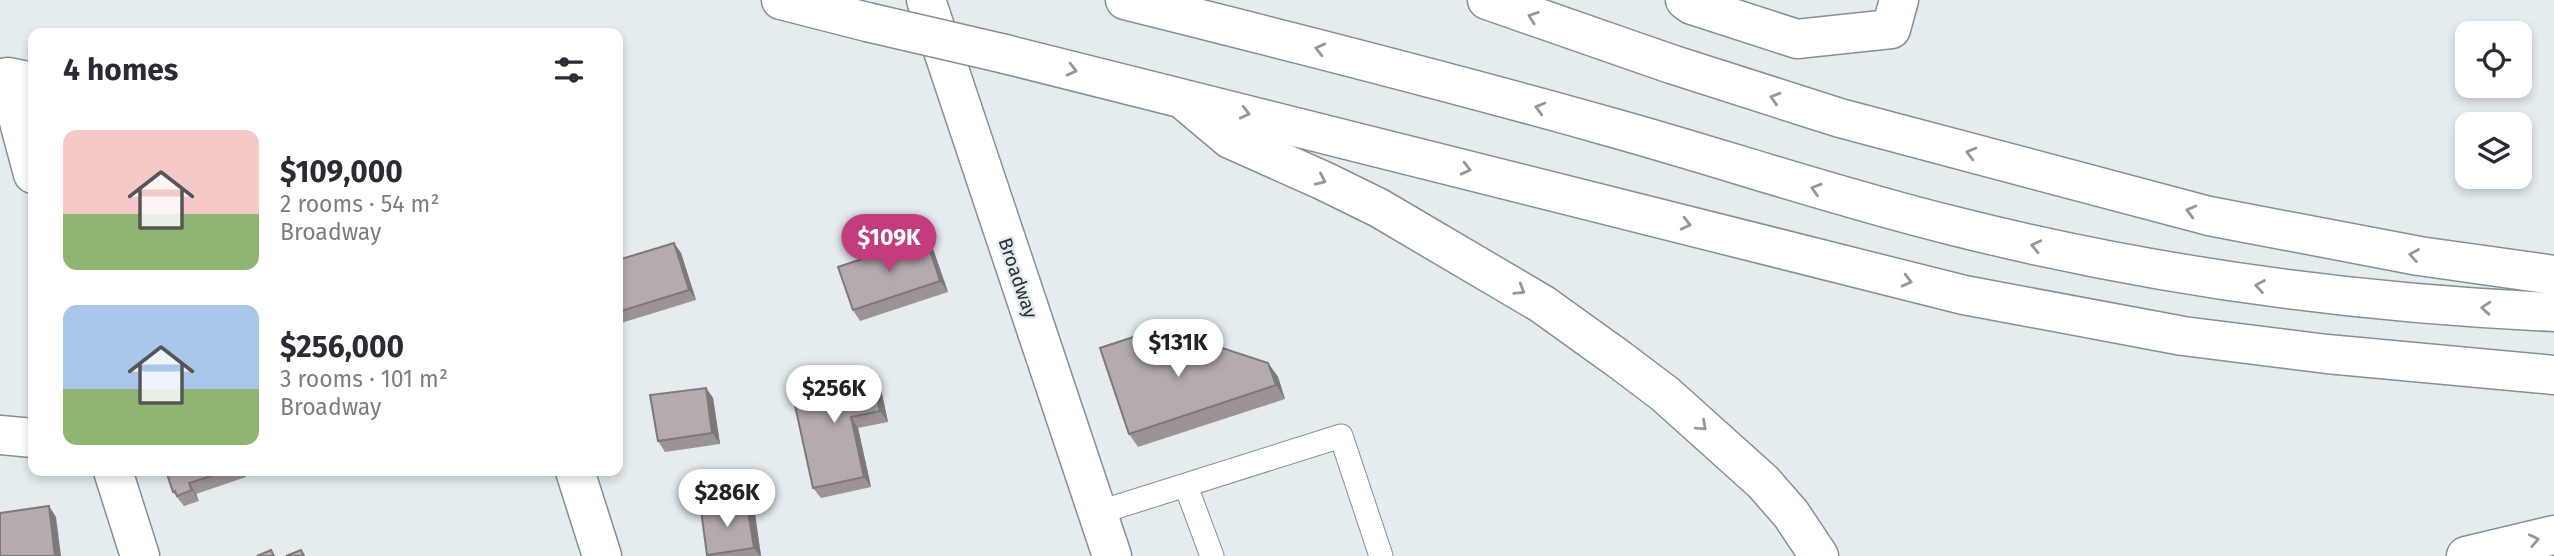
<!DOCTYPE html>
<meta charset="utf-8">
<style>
:root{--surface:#fff;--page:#f7f7f7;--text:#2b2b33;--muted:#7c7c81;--accent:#c33d7d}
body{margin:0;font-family:"Fira Sans",sans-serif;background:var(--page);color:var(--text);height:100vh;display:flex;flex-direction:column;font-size:26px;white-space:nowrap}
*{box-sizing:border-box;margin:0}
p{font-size:23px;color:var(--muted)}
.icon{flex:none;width:38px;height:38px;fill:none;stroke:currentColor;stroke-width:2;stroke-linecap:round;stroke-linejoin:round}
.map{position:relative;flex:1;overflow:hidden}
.side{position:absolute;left:28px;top:28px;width:595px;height:448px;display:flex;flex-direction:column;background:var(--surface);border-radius:14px;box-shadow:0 4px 10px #0003}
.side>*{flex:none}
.buttons{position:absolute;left:2455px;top:21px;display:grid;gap:14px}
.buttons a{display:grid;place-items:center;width:77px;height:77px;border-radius:14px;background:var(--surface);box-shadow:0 4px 10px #0003;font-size:35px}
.price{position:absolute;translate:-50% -60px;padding:0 16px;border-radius:24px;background:#fff;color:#222;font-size:23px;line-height:46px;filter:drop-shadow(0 2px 4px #0008)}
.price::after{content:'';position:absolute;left:50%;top:42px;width:21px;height:16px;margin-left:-10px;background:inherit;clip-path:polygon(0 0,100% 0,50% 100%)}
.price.active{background:var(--accent);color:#fff}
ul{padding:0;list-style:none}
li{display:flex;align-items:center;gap:21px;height:175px;padding:0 35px}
li span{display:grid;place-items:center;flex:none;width:196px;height:140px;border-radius:14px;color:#555}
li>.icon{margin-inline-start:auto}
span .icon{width:84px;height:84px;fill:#fffc;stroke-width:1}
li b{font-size:30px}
h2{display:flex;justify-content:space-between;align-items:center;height:84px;padding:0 35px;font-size:30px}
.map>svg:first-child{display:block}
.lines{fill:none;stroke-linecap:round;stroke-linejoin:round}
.service-casing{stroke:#878f93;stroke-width:25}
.minor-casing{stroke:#878f93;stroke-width:41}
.primary-casing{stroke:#878f93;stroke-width:41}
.motorway-casing{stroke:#878f93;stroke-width:41}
.service{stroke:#fff;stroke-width:23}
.minor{stroke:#fff;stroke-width:38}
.primary{stroke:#fff;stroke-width:38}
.motorway{stroke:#fff;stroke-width:38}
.motorway-bridge-casing{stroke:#878f93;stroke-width:41;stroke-linecap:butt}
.motorway-bridge{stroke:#fff;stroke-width:38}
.wall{fill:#9b9396}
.shaded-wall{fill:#7e787a}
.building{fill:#b4abae;stroke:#7e787a;stroke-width:2}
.oneway{stroke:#969798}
.labels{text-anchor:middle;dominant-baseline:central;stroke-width:5;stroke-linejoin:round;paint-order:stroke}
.street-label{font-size:19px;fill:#2c2f31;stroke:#e4ecf0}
</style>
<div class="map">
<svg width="2554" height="556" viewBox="0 0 2554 556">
<rect width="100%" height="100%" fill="#e4ecf0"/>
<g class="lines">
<g class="service-casing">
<g id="service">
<polyline points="1186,486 1212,556"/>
<polyline points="1097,513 1341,436 1381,556"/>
</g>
</g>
<g class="minor-casing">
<g id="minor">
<polyline points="1685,0 1692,5 1797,39 1891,29 1899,0"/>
<polyline points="33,82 7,77 33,174"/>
<polyline points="0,435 33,438"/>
<polyline points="113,471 140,556"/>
<polyline points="575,471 602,556"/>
</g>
</g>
<g class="primary-casing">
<polyline id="primary" points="926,0 1112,556"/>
</g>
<g class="motorway-casing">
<g id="motorway">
<polyline points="781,0 867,22"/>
<path d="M1125,0C1285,40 1444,80 1603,125C1719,157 1833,196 1950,225C2147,275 2350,303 2554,312"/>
<polyline points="1487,0 1671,64 1840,118 2209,216 2419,256 2554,275"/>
<polyline points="1005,54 1964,295 2183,336 2327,354 2554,375"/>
<polyline points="1186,102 1230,139 1324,181 1379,208 1542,304 1620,360 1665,394 1763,482 1791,514 1819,556"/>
<polyline points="2466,556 2554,535"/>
</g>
</g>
<use href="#service" class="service"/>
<use href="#minor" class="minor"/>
<use href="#primary" class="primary"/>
<use href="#motorway" class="motorway"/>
<g class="motorway-bridge-casing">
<polyline id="motorway-bridge" points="867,22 1005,54"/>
</g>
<use href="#motorway-bridge" class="motorway-bridge"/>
</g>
<g class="wall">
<polygon points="674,243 681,253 696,300 618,324 618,260"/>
<polygon points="933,249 948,292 860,321 853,310"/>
<polygon points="1169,353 1268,363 1278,377 1285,399 1138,447 1129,434"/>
<polygon points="879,380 888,422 858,428 871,487 821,498 813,488 791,387"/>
<polygon points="706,388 713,398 720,444 665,452 658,441"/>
<polygon points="166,471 258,471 245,475 246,477 196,494 199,501 184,506 173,492"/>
<polygon points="701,510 755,514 761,556 708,556"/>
</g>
<g class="shaded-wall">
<polygon points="926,238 933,249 948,292 940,281"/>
<polygon points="674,243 681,253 696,300 689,290"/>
<polygon points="1268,363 1278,377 1285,399 1276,385"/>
<polygon points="871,370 879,380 888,422 880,411"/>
<polygon points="706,388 713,398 720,444 712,433"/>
<polygon points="851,417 858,428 871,487 864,477"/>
<polygon points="189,483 196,494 199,501 192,490"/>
<polygon points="747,504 755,514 761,556 760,556 754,548"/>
<polygon points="49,506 56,517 61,556 55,556"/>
</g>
<g class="building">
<polygon points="926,238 940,281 853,310 838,267"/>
<polygon points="674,243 689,290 618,312 618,260"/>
<polygon points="1152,331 1169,353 1204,342 1268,363 1276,385 1129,434 1100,348"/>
<polygon points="871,370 880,411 851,417 864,477 813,488 791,387"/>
<polygon points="706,388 712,433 658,441 650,395"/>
<polygon points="166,471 227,471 189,483 192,490 177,496 175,491 173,492"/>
<polygon points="747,504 754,548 707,555 701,510"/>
<polygon points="49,506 55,556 0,556 0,513"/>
<polygon points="271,550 274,556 257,556"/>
<polygon points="301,550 304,556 286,556"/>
</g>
<defs><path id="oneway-chevron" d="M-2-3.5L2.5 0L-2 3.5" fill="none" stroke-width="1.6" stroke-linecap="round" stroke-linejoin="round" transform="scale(1.75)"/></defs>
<g class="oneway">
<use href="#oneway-chevron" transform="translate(1533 17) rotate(-160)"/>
<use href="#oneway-chevron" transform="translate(1320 49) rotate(-166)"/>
<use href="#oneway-chevron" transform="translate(1072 70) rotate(14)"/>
<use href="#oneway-chevron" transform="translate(1775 98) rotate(-163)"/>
<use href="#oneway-chevron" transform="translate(1540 108) rotate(-165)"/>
<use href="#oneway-chevron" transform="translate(1245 113) rotate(14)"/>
<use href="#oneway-chevron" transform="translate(1971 153) rotate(-165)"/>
<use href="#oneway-chevron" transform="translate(1466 169) rotate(14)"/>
<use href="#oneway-chevron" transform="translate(1321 180) rotate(25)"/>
<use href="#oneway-chevron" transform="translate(1816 189) rotate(-163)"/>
<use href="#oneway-chevron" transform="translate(2191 211) rotate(-165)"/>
<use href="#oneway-chevron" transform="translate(1686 224) rotate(14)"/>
<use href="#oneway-chevron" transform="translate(2036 246) rotate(-167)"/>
<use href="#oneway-chevron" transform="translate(2414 255) rotate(-170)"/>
<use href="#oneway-chevron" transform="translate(1907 281) rotate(14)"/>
<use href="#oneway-chevron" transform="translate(2260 286) rotate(-171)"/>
<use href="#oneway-chevron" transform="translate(1520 290) rotate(32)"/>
<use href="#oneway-chevron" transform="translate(2486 308) rotate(-176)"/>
<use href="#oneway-chevron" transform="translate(1702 426) rotate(42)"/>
<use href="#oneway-chevron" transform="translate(2534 540) rotate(-12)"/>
</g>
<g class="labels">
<g class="street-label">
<text transform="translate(1018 278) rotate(71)">Broadway</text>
</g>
</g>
</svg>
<div class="buttons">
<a><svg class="icon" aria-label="locate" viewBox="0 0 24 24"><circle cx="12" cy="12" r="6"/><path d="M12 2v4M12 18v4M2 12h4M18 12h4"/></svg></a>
<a><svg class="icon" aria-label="layers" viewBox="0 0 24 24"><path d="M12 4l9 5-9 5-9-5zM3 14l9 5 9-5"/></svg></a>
</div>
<b class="price active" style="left:889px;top:274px">$109K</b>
<b class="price" style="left:1178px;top:379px">$131K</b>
<b class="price" style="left:834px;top:425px">$256K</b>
<b class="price" style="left:727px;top:529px">$286K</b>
<section class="side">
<h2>4 homes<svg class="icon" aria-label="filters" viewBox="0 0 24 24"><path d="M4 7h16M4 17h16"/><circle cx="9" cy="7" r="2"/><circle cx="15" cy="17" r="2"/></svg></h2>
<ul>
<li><span style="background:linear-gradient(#f6c9c9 60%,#8fb573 0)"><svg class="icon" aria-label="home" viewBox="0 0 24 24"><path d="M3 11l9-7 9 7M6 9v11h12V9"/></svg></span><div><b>$109,000</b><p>2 rooms · 54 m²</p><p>Broadway</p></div></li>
<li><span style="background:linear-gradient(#a9c7e8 60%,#8fb573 0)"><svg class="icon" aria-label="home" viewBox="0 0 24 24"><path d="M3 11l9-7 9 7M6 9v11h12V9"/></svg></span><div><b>$256,000</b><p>3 rooms · 101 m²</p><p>Broadway</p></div></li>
</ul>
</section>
</div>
